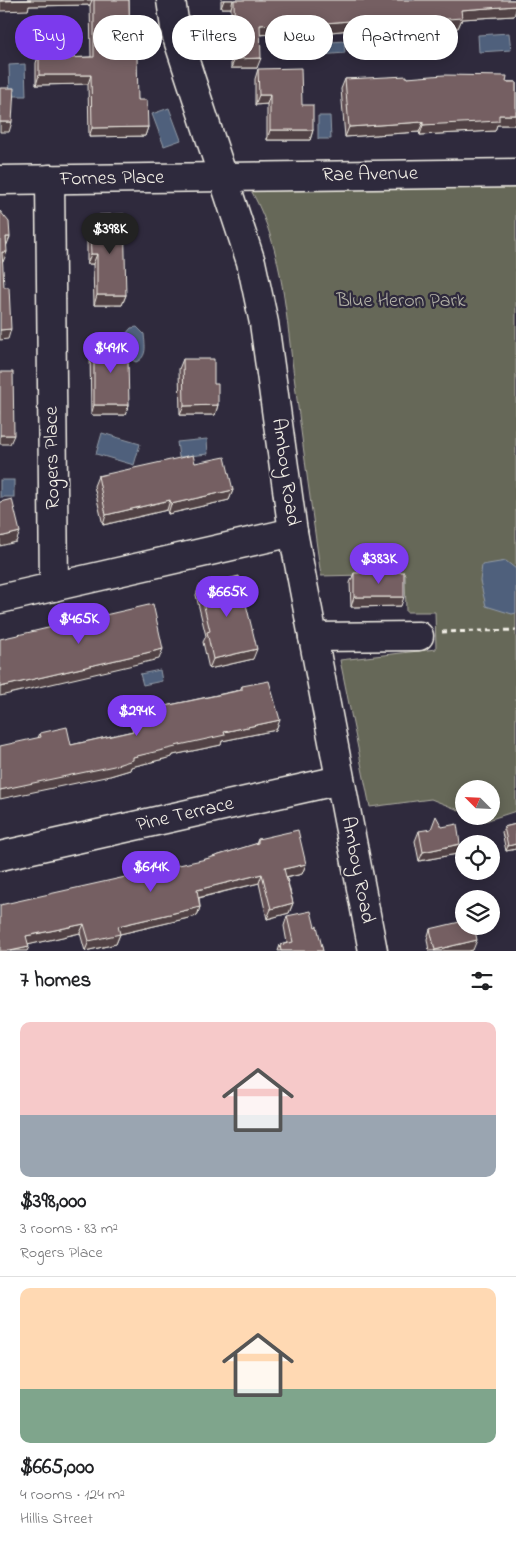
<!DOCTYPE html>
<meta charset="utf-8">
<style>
:root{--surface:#fff;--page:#f2f2f2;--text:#202124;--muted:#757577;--line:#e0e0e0;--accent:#7c3aed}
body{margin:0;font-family:"Indie Flower",sans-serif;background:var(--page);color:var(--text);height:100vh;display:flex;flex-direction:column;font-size:19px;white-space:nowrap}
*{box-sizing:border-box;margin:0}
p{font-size:16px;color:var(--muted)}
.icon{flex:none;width:28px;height:28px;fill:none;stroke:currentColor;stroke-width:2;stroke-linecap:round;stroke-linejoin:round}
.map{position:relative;height:951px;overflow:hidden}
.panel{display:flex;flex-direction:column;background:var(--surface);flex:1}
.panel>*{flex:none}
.top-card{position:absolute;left:15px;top:15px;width:486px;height:45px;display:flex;gap:10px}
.needle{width:32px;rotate:294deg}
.tools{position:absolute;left:455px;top:780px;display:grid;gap:10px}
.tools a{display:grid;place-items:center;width:45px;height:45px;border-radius:50%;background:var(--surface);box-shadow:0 2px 12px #0003;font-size:25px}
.price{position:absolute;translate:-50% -42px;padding:0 11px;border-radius:18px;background:var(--accent);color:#fff;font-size:16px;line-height:32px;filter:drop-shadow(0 1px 2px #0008)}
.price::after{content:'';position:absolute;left:50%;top:30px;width:15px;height:11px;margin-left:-8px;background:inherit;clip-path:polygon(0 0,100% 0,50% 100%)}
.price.on{background:#222;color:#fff}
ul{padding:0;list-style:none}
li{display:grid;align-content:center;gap:10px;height:265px;padding:0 20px}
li+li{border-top:1px solid var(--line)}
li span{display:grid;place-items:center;height:155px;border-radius:10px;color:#555}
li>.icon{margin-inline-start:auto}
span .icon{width:90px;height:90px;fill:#fffc;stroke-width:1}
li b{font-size:21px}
h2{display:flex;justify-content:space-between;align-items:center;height:60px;padding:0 20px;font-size:21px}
.chip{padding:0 18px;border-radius:22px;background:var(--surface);box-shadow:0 2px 12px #0003;font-size:18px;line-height:45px}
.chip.on{background:var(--accent);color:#fff}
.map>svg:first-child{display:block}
.green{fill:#666759;stroke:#adaca0}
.water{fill:#50617b;stroke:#929ba7}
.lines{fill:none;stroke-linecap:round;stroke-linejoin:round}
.minor-casing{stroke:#f4f1e8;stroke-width:31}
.major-casing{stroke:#f4f1e8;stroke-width:31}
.path{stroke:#f4f1e8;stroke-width:3;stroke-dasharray:5 4;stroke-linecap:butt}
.minor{stroke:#2f2a3d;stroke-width:28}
.major{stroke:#2f2a3d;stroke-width:28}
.wall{fill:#645154;stroke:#f4f1e8}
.shaded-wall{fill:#514245;stroke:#f4f1e8}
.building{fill:#745e62;stroke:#f4f1e8}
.labels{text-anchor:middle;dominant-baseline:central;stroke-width:4.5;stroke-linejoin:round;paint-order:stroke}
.street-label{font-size:20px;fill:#f4f1e8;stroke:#2f2a3d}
.park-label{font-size:20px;fill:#b4b3a8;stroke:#2f2a3d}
</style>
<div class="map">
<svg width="516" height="951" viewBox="0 0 516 951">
<rect width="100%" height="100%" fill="#2f2a3d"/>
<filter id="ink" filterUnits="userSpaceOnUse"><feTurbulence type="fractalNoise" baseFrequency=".02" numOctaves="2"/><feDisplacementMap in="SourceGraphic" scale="10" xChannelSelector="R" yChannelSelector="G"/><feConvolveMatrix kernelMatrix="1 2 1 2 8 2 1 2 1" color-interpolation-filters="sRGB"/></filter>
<g filter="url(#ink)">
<path class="green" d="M516,184V811L485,821L473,816H491V789H464V812L431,799L370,807L340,660L436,649L435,612H406L405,574L321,576C312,512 303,448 295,384C286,319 284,251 252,192L253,190Z"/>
<g class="water">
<polygon points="509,33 511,50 479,52 478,35"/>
<polygon points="344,41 345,53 320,55 319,43"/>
<polygon points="25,64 26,96 10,96 9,65"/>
<polygon points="169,108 181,140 164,146 152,114"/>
<polygon points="330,116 331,139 318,139 318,116"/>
<path d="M137,327L144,334C145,345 148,357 136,362L128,358L129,344L125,335L131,328Z"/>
<polygon points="102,433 140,444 134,465 96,454"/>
<polygon points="207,439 208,454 179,457 177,442"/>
<rect x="0" y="480" width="14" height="17"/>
<polygon points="506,561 516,569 516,613 512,614 486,606 480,581 482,565"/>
<polygon points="160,670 162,681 143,685 140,674"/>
</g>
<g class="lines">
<g class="minor-casing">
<g id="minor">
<polyline points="50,179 54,587"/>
<polyline points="0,180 516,173"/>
<polyline points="0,599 293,532"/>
<polyline points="313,637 419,636"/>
<polyline points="0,856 340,780"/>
</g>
</g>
<g class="major-casing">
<polyline id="major" points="171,0 176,34 251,262 264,323 293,532 373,951"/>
</g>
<polyline class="path" points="442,632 516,630"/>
<use href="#minor" class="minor"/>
<use href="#major" class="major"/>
</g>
<g class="wall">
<polygon points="0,0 129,0 130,57 138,100 148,127 145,136 89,137 88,84 36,85 36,63 39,54 39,45 42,36 61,58 91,57 90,5 29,6 28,10"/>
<polygon points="221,0 516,0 514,16 462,19 458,28 373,34 373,31 359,32 359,29 322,33 322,30 260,35 257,68 231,68 231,8 221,8"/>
<polygon points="258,69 302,105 313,130 310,140 267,140 267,104 255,105 255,79"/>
<polygon points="407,78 516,82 516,122 515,125 497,125 495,131 420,135 419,132 345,137 341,89 345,79"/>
<polygon points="99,215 126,295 122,305 94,305 93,264 87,264 87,241 90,231 96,231 96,225"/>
<polygon points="94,342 124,362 129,405 125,415 91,415 90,351"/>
<polygon points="183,359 214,384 218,405 215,415 180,415 179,369"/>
<polygon points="195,463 233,490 229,500 168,514 167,510 103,525 94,486 98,476"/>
<polygon points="354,573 401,606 351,607 350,583"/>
<polygon points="199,586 253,659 209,669 203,642 206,636 196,595"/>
<polygon points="242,686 276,730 222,741 221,745 173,755 172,757 131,767 130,770 110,776 38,738 40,733 71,745 133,731 131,725 135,715 164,708 165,706 240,690"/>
<polygon points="516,824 516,849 506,851 502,832 504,827"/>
<polygon points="419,831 460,844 457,854 419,861 415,841"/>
<polygon points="258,839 306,864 302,874 287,878 293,903 289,913 267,919 259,883 199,898 200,907 197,916 120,934 116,944 85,951 80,933 0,951 206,859 256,844"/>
<polygon points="287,916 315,927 323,951 278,951 280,945 287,943 284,926"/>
<polygon points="430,929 473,950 469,951 429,951 427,939"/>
</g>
<g class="shaded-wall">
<polygon points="30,0 92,0 90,5 29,6 28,10 0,11 0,1"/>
<polygon points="224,0 233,0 231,8 221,8"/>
<polygon points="516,6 516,10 514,16 462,19 458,28 373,34 376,24 461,10"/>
<polygon points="325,20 322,30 257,35 260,25"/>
<polygon points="362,20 359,29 322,33 325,23"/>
<polygon points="376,21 373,31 359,32 363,22"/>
<polygon points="261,58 257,68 231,68 235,59"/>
<polygon points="39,75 91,75 88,84 36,85"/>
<polygon points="259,95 270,95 267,104 255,105"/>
<polygon points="499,115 516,115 516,122 515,125 497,125 495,131 420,135 423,125"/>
<polygon points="0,122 12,122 9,132 0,132"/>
<polygon points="423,122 419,132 345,137 349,127"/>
<polygon points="148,127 145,136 89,137 92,128"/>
<polygon points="270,130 313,130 310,140 267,140"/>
<polygon points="6,237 10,237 6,247"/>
<polygon points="2,252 7,252 3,262 0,262"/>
<polygon points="91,254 97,254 93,264 87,264"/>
<polygon points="97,295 126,295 122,305 94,305"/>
<polygon points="11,329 8,339 0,340 0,330"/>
<polygon points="94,405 129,405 125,415 91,415"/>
<polygon points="218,405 215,415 180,415 184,406"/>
<polygon points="0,435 14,435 10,444 0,444"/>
<polygon points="233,490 229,500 168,514 171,504"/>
<polygon points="170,500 167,510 103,525 106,515"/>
<polygon points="20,532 16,542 0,546 0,537"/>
<polygon points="354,597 404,597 401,606 351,607"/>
<polygon points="163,649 159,659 0,696 0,687"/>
<polygon points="257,649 253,659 209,669 213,659"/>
<polygon points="280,720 276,730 222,741 221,745 173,755 172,757 131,767 130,770 110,776 0,799 0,790 133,757 224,732"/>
<polygon points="460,844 457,854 419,861 423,852"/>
<polygon points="516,844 516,849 506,851 508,846"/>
<polygon points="306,864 302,874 281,879 284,869"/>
<polygon points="262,874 259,883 193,899 197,890"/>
<polygon points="293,903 289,913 267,919 271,909"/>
<polygon points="200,907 197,916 120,934 116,944 85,951 89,941 118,926"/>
<polygon points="84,924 80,933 23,946 26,936"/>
<polygon points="477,940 473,950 469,951 434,951 435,950"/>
<polygon points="29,947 27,951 10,951"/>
</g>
<g class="building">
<polygon points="0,0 31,0 0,1"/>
<polygon points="94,0 129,0 130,57 137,56 138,100 147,100 148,127 92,128 91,75 39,75 39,53 42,53 42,36 60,35 61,58 94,57"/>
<polygon points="234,0 516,0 516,6 461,10 462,18 376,24 376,21 363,22 362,20 325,23 325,20 260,25 261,58 235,59"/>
<polygon points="301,68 302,105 313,105 313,130 270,130 270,95 259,95 258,69"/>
<polygon points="444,75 507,76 506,82 516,82 516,115 499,115 499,121 423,125 423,122 349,127 345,79 407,76 407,78"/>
<polygon points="0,88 14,88 12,122 0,122"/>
<polygon points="0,211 9,222 10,237 6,237 7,252 2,252 4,287 9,287 11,329 0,330"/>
<polygon points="124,214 126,295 97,295 97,254 91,254 90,231 100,230 99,215"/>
<polygon points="94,342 124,342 124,362 128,361 129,405 94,405"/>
<polygon points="183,359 214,359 214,384 218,384 218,405 184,406"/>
<polygon points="0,372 13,372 14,435 0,435"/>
<polygon points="193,455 195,463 225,457 233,490 171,504 170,500 106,515 98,476"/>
<polygon points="12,499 20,532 0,537 0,502"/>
<polygon points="404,572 404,597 354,597 354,573"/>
<polygon points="239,576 257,649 213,659 207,632 210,631 199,586"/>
<polygon points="153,604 163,649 0,687 0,639"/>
<polygon points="269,681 280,720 224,732 225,735 175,746 176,747 133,757 133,760 114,766 0,790 0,746 41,737 40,733 67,727 71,745 138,730 135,715 166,708 165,706 242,690 242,686"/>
<polygon points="436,816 442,827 457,824 460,844 423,852 419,831 431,829"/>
<polygon points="516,824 516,844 508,846 504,827"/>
<polygon points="298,830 306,864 284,869 293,903 271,909 262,874 197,890 200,907 118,926 120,934 89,941 84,924 26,936 29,947 10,951 0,951 0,905 206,859 258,843 258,839"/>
<polygon points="311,911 315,927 317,926 323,951 281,951 280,945 293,942 287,916"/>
<polygon points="464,921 464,926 474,926 477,940 435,950 430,929"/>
</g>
</g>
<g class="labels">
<g class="street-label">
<text transform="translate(370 175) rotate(-1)">Rae Avenue</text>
<text transform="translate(112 179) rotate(-1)">Fornes Place</text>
<text transform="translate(53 458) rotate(-91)">Rogers Place</text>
<text transform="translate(285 472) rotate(82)">Amboy Road</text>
<text transform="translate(185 815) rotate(-13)">Pine Terrace</text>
<text transform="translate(357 870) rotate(79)">Amboy Road</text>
</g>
<g class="park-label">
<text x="401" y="301">Blue Heron Park</text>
</g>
</g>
</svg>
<div class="tools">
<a><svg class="needle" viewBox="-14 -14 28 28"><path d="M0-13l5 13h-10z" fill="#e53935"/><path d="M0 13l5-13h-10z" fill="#757577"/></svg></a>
<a><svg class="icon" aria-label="locate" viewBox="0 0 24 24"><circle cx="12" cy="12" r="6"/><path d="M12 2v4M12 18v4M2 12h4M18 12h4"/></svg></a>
<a><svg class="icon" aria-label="layers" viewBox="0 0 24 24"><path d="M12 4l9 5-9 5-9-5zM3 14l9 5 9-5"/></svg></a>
</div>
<b class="price on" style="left:110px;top:255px">$398K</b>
<b class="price" style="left:111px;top:374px">$491K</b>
<b class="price" style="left:379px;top:585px">$383K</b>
<b class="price" style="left:227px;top:618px">$665K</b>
<b class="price" style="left:79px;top:645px">$465K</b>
<b class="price" style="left:137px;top:737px">$294K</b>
<b class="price" style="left:151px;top:893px">$614K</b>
<div class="top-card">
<a class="chip on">Buy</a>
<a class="chip">Rent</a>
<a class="chip">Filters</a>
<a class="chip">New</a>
<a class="chip">Apartment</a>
</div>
</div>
<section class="panel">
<h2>7 homes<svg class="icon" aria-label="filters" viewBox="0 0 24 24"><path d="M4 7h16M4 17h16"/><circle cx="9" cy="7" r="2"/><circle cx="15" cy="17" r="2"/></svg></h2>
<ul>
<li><span style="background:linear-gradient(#f6c9c9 60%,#9aa5b1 0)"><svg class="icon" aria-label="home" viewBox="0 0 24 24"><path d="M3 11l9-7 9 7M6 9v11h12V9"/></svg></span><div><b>$398,000</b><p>3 rooms · 83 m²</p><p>Rogers Place</p></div></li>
<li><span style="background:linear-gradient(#ffd9b3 65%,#7fa58c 0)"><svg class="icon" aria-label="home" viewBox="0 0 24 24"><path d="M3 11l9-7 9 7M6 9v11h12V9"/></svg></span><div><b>$665,000</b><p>4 rooms · 124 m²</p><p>Hillis Street</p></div></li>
</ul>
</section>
